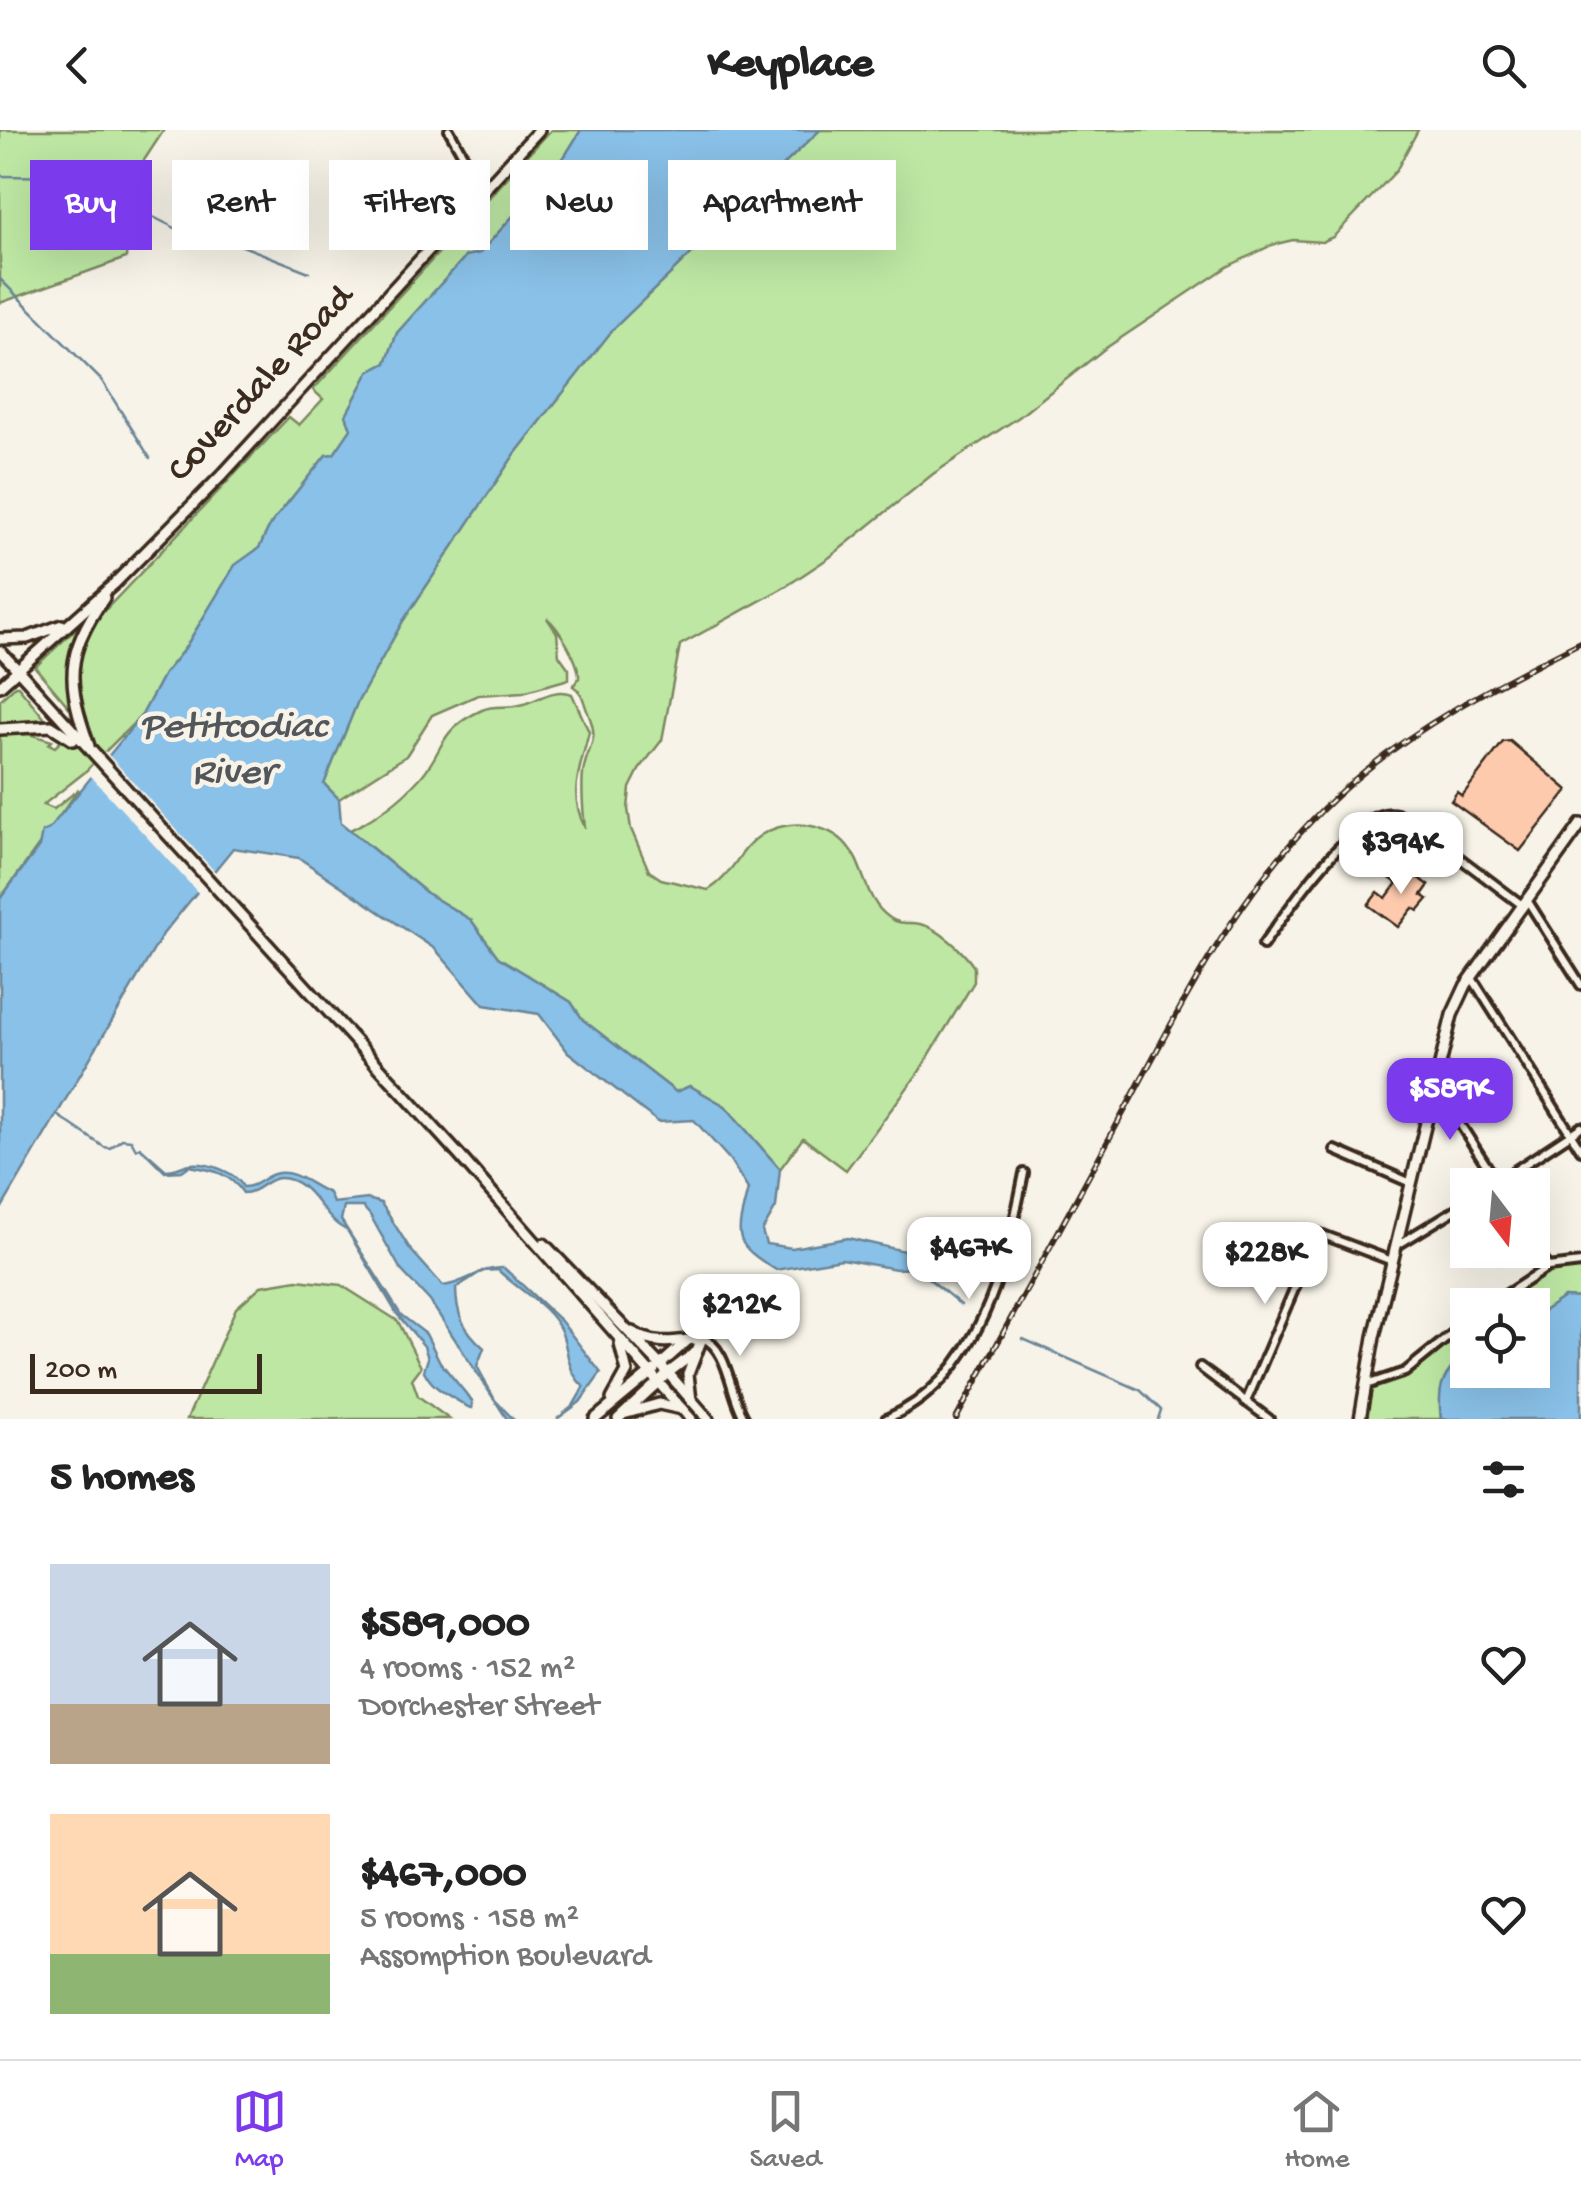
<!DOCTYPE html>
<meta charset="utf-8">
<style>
:root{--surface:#fff;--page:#f6f6f6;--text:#222;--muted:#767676;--line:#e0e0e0;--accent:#7c3aed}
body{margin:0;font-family:"Gochi Hand",sans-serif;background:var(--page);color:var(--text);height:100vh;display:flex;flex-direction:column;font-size:38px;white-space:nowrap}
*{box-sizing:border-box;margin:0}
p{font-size:32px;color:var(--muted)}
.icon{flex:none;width:55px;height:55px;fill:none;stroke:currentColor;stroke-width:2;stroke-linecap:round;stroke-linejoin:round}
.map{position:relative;height:1289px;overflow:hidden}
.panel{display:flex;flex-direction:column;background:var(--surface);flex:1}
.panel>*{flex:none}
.banner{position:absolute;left:30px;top:30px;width:1000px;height:90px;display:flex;gap:20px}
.needle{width:65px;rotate:164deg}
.fabs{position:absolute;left:1450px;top:1038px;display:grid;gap:20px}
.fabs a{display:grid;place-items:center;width:100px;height:100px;border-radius:0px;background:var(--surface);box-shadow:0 10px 40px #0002;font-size:50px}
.scale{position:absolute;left:30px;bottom:25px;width:232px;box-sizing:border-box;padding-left:10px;border:5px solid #3b2a1e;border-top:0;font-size:28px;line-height:35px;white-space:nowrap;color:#3b2a1e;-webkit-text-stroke:8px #f7f3e8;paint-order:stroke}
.price{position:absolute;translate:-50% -85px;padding:0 22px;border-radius:20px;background:#fff;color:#222;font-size:32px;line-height:65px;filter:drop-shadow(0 2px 5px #0008)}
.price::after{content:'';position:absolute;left:50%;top:60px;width:30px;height:22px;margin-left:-15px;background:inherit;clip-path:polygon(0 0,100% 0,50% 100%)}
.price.active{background:var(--accent);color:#fff}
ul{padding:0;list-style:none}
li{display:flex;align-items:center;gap:30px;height:250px;padding:0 50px}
li span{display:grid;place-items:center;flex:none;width:280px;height:200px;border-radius:0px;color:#555}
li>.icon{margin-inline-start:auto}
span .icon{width:120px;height:120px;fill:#fffc;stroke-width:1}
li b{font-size:42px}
h2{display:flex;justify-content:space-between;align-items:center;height:120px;padding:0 50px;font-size:42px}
.tag{padding:0 35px;border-radius:0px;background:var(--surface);box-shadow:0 10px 40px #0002;font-size:35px;line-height:90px}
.tag.active{background:var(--accent);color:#fff}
header{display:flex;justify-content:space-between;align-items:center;height:130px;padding:0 50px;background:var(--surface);font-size:45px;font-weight:800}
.menu{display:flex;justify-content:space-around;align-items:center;height:140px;border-top:2px solid var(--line);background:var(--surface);font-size:28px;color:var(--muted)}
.menu a{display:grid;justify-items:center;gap:5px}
.menu .active{color:var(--accent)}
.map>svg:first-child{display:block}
.green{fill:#bde7a3;stroke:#7c8860;stroke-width:2.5}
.water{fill:#8ac1e8;stroke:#6a8597;stroke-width:2.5}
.pier{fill:#f7f3e8}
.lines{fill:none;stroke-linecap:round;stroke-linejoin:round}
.stream{stroke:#6a8597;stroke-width:2.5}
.building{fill:#fdcaad;stroke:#3b2a1e;stroke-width:2.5}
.street-casing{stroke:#3b2a1e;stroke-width:14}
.secondary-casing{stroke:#3b2a1e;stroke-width:16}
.primary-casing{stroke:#3b2a1e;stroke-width:16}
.street{stroke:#f7f3e8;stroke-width:6}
.secondary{stroke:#f7f3e8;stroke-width:9}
.primary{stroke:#f7f3e8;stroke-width:9}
.rail-casing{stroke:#3b2a1e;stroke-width:6}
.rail{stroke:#f7f3e8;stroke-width:2.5;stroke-dasharray:8;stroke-linecap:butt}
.labels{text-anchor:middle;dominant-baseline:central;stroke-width:9;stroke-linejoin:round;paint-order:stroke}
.street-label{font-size:38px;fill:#3b2a1e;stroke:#f7f3e8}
.water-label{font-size:40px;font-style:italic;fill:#53575b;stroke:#f7f3e8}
</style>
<header><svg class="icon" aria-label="back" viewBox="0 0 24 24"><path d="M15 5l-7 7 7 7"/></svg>Keyplace<svg class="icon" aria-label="search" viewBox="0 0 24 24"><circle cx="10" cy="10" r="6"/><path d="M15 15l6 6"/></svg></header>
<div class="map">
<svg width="1581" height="1289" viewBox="0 0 1581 1289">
<rect width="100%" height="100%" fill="#f7f3e8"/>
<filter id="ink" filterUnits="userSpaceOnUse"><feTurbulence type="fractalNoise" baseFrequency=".01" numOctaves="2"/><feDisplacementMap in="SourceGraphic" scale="20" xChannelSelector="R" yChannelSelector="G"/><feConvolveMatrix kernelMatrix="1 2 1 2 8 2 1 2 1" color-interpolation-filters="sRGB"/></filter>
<g filter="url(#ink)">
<g class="green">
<polygon points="0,0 164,0 131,50 126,128 0,173"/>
<polygon points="551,0 581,0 565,26 520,69 520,78 480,123 466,126 397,203 386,233 369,242 346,285 352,299 334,324 326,325 270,395 259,418 235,436 185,518 164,544 142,585 85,642 43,675 54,679 79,659 0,769 0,603 29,604 52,611 49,614 55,617 84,589 76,546 80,521 93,493 289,287 299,295 323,269 313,260"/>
<path d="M820,0H1418L1396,41L1333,107L1322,112L1293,110L1272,115L1227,137L1103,220L1019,287L933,344L830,427L785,457L680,515L662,610L639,640L630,658L628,679L631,699L649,741L661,749L708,760C732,747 739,719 761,705C774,697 791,693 806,695C873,705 852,762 890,788C899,795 909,792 920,794C938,797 964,822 974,837V852L919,942L846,1040L803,1008L780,1039L725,976L690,956L676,962L583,890L571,872L498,827L471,790L428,764L350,700C375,688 401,669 420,648C446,619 436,601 482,580C495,574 507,579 520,575C538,571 553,557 572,564L589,602C581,638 567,661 585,698C583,679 581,662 583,643C587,614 601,614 588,583C583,572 584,563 573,556L579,548C580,533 559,498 547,488L557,503L559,525L569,539V549L523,562L478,565L432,585L406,626L339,669L324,654L357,573L403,491L514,325L614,198Z"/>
<polygon points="80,495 68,533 68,576 35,537"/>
<polygon points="15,556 18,556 45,589 0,593 0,570"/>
<polygon points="1581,1133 1581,1168 1564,1167 1533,1188 1532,1175 1490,1175 1548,1137"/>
<polygon points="297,1150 341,1155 398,1191 421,1237 412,1249 418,1266 449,1289 187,1289 236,1178 261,1156"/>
<path d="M1467,1191V1223C1443,1243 1437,1258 1441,1289H1360L1366,1255L1390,1250Z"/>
</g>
<g class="water">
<path d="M581,0H820L614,198L514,325L403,491L357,573L324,654L339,669L341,693L428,764L471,790L498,827L571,872L583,890L676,962L690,956L725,976L780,1039L776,1077L762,1101L766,1114L792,1118L848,1108L913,1123L916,1138L896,1139L842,1129L776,1140C731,1112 736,1108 748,1059L730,1030L694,990L658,992L568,922L539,884L484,875L435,819L299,728L233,718L163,804L0,1081V769L39,717L42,702L49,699L142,585L164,544L185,518L235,435L259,418L270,395L326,325L334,324L351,299L346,285L369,242L386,233L397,203L466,126L480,123L520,78V69L565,26Z"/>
<path d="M140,1017L166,1040C176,1040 181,1036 190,1034C208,1032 236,1042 243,1057C257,1057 261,1048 274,1044C294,1038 311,1056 329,1063L333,1073L368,1069L381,1073L410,1119L443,1156C465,1154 480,1137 504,1138L561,1191L601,1243L580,1272L557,1289L573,1276L584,1257C566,1241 569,1220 561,1201C550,1176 517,1159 498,1140L482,1141L456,1158C456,1185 464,1200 484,1218L477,1236L495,1270L513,1289H507L430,1171L401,1140L370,1085L363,1077H344L341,1090L401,1185L426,1204L440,1232L472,1271V1278L468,1277C450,1265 434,1261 424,1241L428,1228L424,1216L397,1184L347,1100C322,1091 312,1047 279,1048C265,1049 258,1063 243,1063C229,1042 212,1040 189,1036L182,1041L165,1042Z"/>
<path d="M1564,1167L1581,1168V1289H1441C1437,1256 1442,1244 1467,1223L1468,1240H1532L1533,1188Z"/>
</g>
<polygon class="pier" points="105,621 218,745 201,766 87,642"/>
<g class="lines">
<g class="stream">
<polyline points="0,46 74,47 179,100 235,113 309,142"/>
<polyline points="0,149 102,251 150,328"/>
<polyline points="57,985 104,1017 110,1018 122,1009 131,1010 136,1019 140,1017"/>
<polyline points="916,1138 961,1175"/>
<polyline points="1023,1209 1140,1260 1161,1280 1158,1289"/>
</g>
</g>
<g class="building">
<polygon points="1510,611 1568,660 1520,721 1451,671 1457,662 1462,666 1503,612"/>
<polygon points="1400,735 1429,755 1422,765 1428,769 1418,781 1413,778 1398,797 1368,775 1378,762 1386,768 1397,753 1390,748"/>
</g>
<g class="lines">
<g class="street-casing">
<g id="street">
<polyline points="449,0 483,61"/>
<polyline points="1527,770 1581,855"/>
<path d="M1263,815C1286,782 1342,701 1378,686C1390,681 1398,683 1408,689L1522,775"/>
<polyline points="1472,848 1581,1020"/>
<polyline points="1435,955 1499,1055"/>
<polyline points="1335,1020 1411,1053"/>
<polyline points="1493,1055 1581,997"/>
<polyline points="1532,1110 1548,1137"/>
<polyline points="1396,1116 1468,1072"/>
<polyline points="1490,1175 1548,1137 1581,1133"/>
<path d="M702,1208C729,1217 730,1267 745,1289"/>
<polyline points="1200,1237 1269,1289"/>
<polyline points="1366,1255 1405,1242 1468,1191"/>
<polyline points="1246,1272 1318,1103 1392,1131"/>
<path d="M886,1289C981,1248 1006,1134 1024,1043"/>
</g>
</g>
<g class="secondary-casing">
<g id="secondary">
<polyline points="0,521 17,539"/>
<path d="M632,1202C655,1217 677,1211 702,1208L688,1244L691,1271"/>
<polyline points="697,1221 668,1243 708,1289"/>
<polyline points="660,1235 687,1211"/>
<polyline points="658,1252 691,1289"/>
<polyline points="627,1283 659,1274 682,1279"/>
</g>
</g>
<g class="primary-casing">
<g id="primary">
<polyline points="0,509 27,508 62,495"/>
<polyline points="17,539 459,1025 658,1252"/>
<polyline points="0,556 114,454 223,344 539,0"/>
<polyline points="0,599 51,596 73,610"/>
<path d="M89,616C66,552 65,524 104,468"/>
<polyline points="544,1114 668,1243 618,1289"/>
<polyline points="612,1269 627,1242 620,1214"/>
<polyline points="595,1289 654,1240"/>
<polyline points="1360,1289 1374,1207 1452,885 1466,855 1581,694"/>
</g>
</g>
<use href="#street" class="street"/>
<use href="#secondary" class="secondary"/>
<use href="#primary" class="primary"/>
<g class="rail-casing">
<path id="rail" d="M956,1289C1013,1185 1070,1081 1127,976C1188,863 1246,747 1344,659C1414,596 1497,554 1581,512"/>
</g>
<use href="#rail" class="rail"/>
</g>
</g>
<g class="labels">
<g class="street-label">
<text transform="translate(262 255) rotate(-47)">Coverdale Road</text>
</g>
<g class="water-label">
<text x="233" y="598">Petitcodiac<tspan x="233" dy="46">River</tspan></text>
</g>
</g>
</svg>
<div class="fabs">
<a><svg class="needle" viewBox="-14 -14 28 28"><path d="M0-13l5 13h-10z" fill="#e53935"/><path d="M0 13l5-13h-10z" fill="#767676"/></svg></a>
<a><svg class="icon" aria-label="locate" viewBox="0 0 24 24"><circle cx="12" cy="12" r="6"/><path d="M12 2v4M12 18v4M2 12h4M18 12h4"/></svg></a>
</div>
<div class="scale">200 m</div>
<b class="price" style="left:1401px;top:767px">$394K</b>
<b class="price active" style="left:1450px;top:1013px">$589K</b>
<b class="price" style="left:969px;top:1172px">$467K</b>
<b class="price" style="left:1265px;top:1177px">$228K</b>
<b class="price" style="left:740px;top:1229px">$212K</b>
<div class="banner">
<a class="tag active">Buy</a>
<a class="tag">Rent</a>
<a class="tag">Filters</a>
<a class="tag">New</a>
<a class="tag">Apartment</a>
</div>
</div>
<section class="panel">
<h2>5 homes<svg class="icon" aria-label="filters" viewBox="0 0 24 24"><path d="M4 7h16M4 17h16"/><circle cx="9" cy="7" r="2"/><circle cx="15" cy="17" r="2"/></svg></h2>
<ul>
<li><span style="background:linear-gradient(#c9d6e8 70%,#b9a48a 0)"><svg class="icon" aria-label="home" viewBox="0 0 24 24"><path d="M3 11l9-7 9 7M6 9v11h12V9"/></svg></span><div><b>$589,000</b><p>4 rooms · 152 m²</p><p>Dorchester Street</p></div><svg class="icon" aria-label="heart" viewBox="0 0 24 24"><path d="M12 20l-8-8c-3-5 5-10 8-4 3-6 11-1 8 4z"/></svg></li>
<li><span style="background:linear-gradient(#ffd9b3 70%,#8fb573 0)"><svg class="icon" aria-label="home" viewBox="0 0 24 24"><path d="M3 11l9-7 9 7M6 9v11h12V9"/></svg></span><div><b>$467,000</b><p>5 rooms · 158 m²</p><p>Assomption Boulevard</p></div><svg class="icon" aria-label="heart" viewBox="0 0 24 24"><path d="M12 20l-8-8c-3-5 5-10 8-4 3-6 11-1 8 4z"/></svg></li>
</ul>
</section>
<nav class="menu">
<a class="active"><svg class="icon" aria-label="map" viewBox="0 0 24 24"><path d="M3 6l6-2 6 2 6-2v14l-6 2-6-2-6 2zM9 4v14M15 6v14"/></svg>Map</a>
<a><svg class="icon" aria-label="saved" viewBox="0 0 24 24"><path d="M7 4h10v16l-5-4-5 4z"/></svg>Saved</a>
<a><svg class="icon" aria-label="home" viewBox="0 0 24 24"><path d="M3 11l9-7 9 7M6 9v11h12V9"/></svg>Home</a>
</nav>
